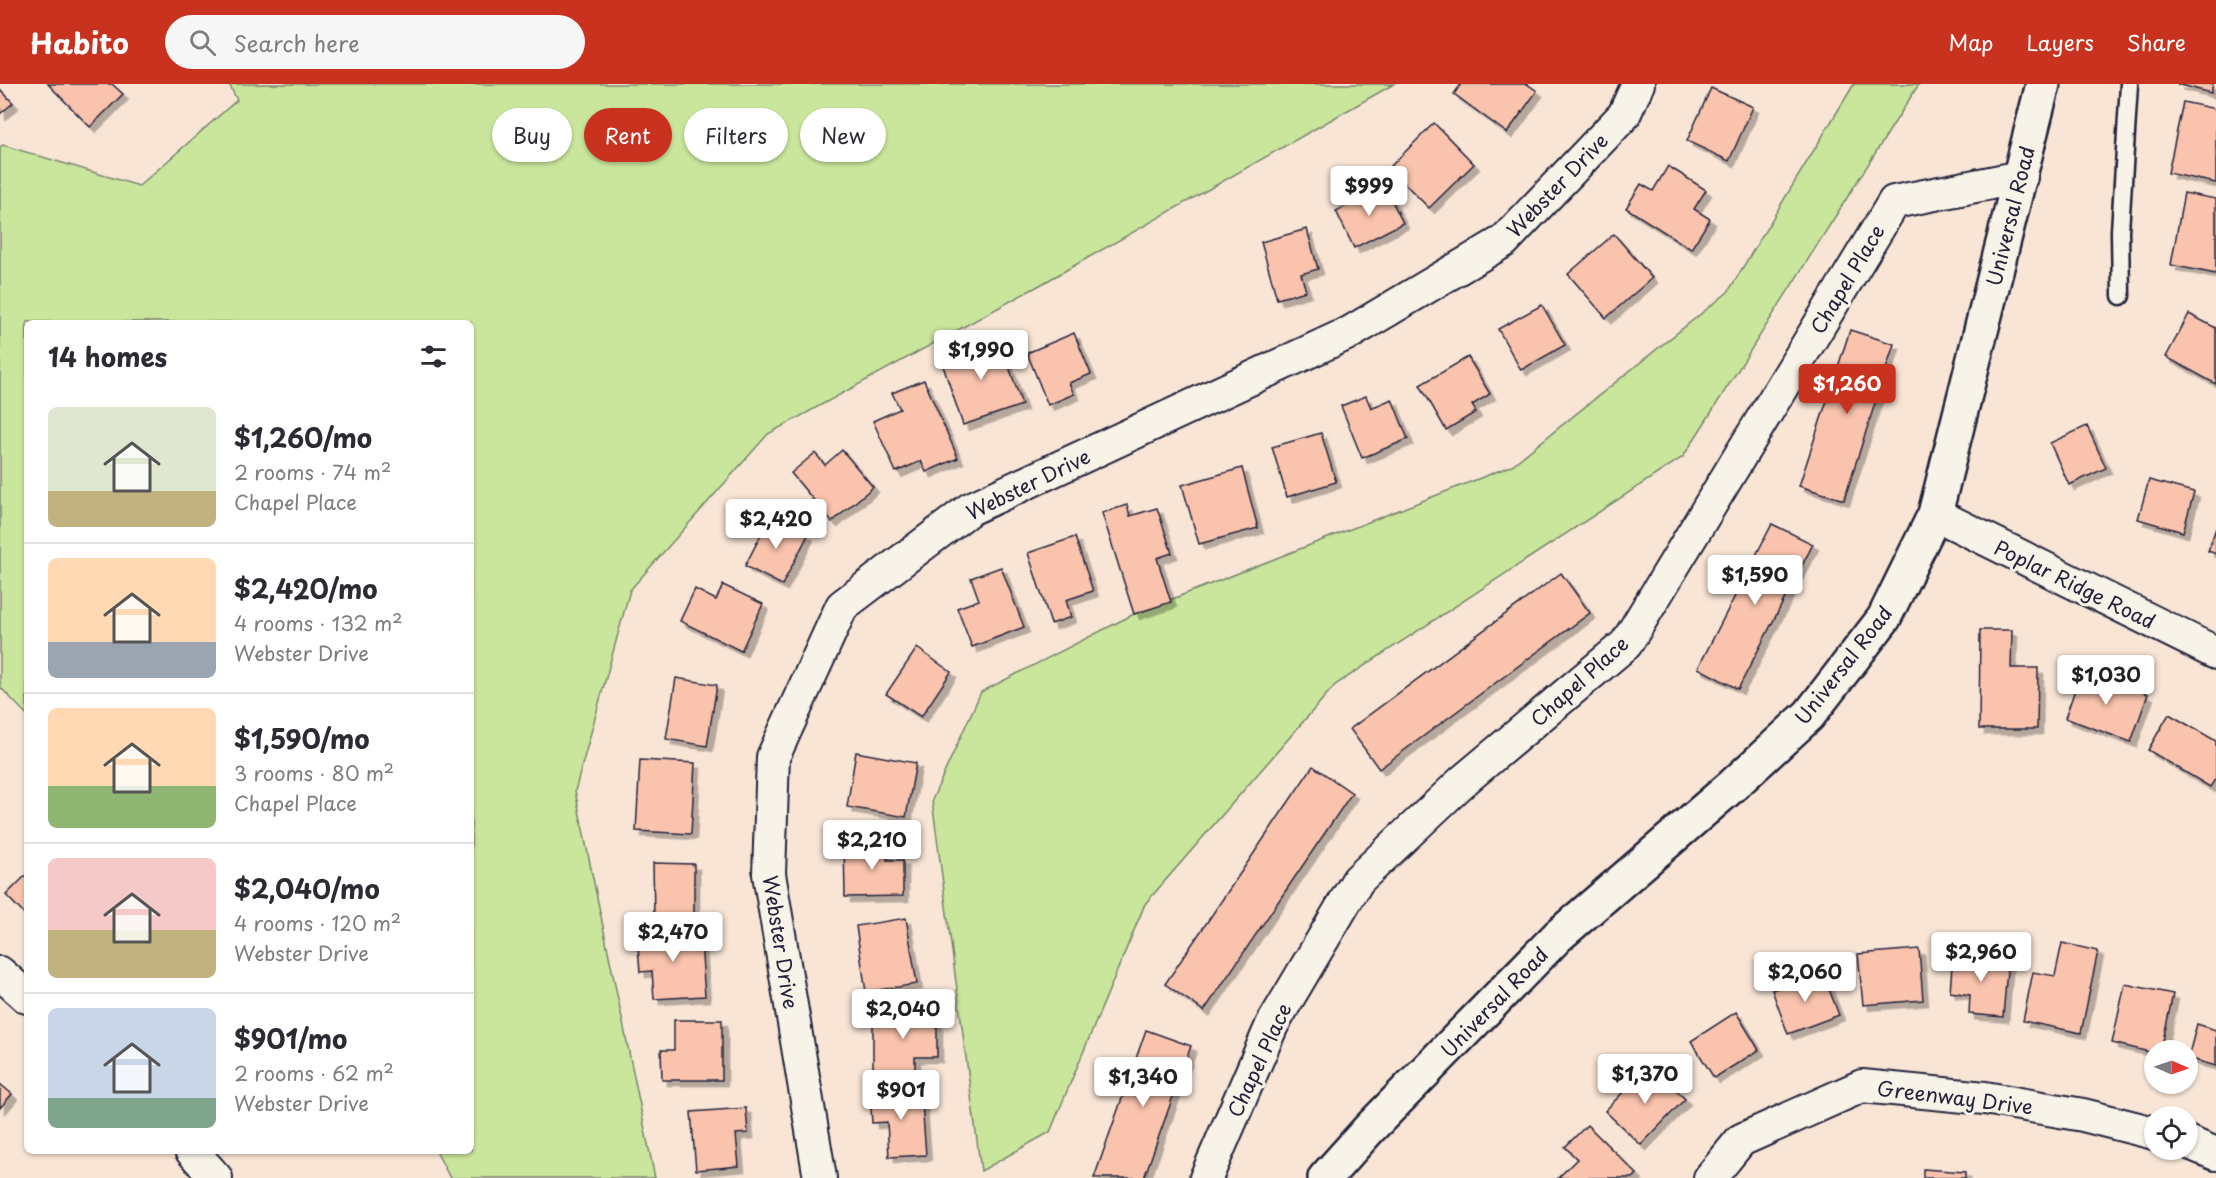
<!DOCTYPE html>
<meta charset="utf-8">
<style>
:root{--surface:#fff;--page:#f7f7f7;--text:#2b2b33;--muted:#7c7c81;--line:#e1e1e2;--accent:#c8321e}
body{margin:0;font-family:"Playpen Sans",sans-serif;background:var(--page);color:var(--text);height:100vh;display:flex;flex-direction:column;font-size:22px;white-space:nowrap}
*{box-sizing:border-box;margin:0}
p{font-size:20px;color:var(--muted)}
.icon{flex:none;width:33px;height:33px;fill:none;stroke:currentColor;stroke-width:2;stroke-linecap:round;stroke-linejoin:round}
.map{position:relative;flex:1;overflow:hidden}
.side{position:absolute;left:24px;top:236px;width:450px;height:834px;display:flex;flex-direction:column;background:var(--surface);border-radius:9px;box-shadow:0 2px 4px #0004}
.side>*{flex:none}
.hud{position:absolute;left:492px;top:24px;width:570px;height:54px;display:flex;gap:12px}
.needle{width:39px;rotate:92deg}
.tools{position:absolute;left:2144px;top:956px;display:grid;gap:12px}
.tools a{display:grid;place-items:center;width:54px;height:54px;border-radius:50%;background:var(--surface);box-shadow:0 2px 4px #0004;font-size:30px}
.price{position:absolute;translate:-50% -51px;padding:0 14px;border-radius:6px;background:#fff;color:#222;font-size:20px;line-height:39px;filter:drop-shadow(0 2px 3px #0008)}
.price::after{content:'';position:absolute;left:50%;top:36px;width:18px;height:14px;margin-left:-9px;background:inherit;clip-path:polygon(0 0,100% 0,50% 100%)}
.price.current{background:var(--accent);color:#fff}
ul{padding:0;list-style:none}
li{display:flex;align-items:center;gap:18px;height:150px;padding:0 24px}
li+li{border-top:2px solid var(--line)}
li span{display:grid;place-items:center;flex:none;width:168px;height:120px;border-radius:9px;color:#555}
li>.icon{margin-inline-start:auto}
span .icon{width:72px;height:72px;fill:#fffc;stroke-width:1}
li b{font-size:26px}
h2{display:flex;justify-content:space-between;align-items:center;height:72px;padding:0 24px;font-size:26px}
.chip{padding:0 21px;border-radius:27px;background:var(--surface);box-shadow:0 2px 4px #0004;font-size:21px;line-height:54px}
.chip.current{background:var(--accent);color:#fff}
header{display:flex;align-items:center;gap:36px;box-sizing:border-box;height:84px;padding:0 30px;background:var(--accent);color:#fff}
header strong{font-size:28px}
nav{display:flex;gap:33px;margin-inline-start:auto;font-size:21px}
.search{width:420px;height:54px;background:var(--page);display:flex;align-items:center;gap:15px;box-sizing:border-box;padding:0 21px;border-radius:33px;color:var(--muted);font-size:22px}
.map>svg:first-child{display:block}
.green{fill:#cae59c;stroke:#76846c;stroke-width:1.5}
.building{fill:#fac3ad;stroke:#22223b;stroke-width:1.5;filter:url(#shadow)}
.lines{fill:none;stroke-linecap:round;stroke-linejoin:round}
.service-casing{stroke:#22223b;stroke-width:21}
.minor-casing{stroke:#22223b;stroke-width:36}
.tertiary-casing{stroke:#22223b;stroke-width:38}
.service{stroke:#f7f3e8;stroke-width:16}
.minor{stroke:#f7f3e8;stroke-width:32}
.tertiary{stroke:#f7f3e8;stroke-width:33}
.labels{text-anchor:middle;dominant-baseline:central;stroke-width:6;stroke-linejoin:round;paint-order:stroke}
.street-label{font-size:20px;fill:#22223b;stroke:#f7f3e8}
</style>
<header>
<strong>Habito</strong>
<div class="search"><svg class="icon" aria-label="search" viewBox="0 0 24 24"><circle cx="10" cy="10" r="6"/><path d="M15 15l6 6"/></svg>Search here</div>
<nav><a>Map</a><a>Layers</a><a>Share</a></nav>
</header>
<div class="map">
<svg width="2216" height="1094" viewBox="0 0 2216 1094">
<defs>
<filter id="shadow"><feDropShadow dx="5.5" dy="5.5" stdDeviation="0" flood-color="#0004"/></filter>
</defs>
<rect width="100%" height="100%" fill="#f8e5d6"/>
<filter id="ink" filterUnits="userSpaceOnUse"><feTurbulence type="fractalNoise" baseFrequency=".0167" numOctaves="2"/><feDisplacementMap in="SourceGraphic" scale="12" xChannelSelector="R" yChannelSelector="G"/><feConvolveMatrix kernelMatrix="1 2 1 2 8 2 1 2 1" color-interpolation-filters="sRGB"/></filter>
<g filter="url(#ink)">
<g class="green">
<polygon points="229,0 1394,0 1040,201 768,350 630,506 575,707 655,1094 450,1094 436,1067 471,1066 471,238 27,238 27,631 0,603 0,63 3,61 139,102 237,16"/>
<polygon points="1854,0 1919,0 1683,373 1335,601 1145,820 1050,1048 981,1087 932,716 981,608 1134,530 1511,382 1728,208"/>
</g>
<g class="building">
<polygon points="48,0 112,0 123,10 90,43"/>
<polygon points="1461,0 1527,0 1537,7 1507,49 1454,10"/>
<polygon points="2177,0 2213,0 2211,9"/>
<polygon points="1711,4 1753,23 1729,77 1687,57"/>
<polygon points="0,5 13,19 0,30"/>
<polygon points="2183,18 2216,25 2216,99 2168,89"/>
<polygon points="1434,39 1474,80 1429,124 1389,84"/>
<polygon points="1668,82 1706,106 1694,125 1710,135 1691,165 1626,124 1641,100 1653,107"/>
<polygon points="1385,103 1403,139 1354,164 1336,127"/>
<polygon points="2184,109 2216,115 2216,190 2171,181"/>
<polygon points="1307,145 1318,185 1301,190 1306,207 1277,215 1261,158"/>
<polygon points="1614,150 1652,194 1606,234 1568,190"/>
<polygon points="1542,221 1565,261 1521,286 1498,245"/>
<polygon points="2189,230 2216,244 2216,300 2166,273"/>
<polygon points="1850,246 1894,260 1844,416 1799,402"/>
<polygon points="1074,249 1091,290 1069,299 1074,310 1048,321 1027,269"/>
<polygon points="999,253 1022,321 963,341 940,273"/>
<polygon points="1468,273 1490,310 1472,321 1476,328 1446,346 1420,301"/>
<polygon points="924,296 958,374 926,388 921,377 896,388 873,337 900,325 892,309"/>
<polygon points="1366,312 1371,324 1392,315 1408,355 1362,374 1341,322"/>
<polygon points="2087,342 2106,384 2069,401 2050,359"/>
<polygon points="1321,349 1336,398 1287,413 1272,363"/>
<polygon points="842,366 873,403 832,438 791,389 815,369 825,381"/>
<polygon points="1242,384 1258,444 1199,460 1182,401"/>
<polygon points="2149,396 2194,408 2183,448 2138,435"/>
<polygon points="1127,421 1130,432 1157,424 1172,469 1157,474 1171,518 1134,530 1102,429"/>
<polygon points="771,431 808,451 782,501 745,482"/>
<polygon points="1772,440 1813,460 1738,605 1698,584"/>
<polygon points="2216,444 2216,470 2208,467"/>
<polygon points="1075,453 1093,507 1066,516 1071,533 1051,540 1028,469"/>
<polygon points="1001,483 1024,543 972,563 957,524 979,516 971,494"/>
<polygon points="1561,489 1590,529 1379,685 1350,645"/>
<polygon points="723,501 763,520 741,567 680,537 695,505 716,516"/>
<polygon points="1980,546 2012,546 2011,584 2038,584 2037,645 1979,645"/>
<polygon points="917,564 951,588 921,633 886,610"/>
<polygon points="2082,586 2148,610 2131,658 2065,634"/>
<polygon points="676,594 717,601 707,662 666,655"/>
<polygon points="2169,630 2216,657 2216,694 2210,703 2148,666"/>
<polygon points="856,668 916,679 906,733 847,723"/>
<polygon points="640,676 695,679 691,750 636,747"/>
<polygon points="1313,682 1352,709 1204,927 1165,900"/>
<polygon points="887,757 887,776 903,776 903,812 845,813 844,758"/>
<polygon points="653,779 694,780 694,833 654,833"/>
<polygon points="27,790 27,825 23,829 6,811"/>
<polygon points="906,834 917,900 866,908 856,842"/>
<polygon points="700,846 705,912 654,915 652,887 640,888 637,850"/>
<polygon points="2062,859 2098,867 2081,949 2023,937 2033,888 2055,892"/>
<polygon points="1919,865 1923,916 1863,921 1858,870"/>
<polygon points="1953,870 2008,874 2003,933 1969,930 1970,911 1950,908"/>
<polygon points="1822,887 1839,931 1788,950 1772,906"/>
<polygon points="2125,900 2173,910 2161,966 2154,966 2154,969 2112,959"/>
<polygon points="873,928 937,928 937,973 915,973 915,988 873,988"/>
<polygon points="1736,928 1759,966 1714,994 1691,957"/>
<polygon points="674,936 722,936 722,996 662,996 661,966 674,966"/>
<polygon points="2197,940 2216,946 2216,982 2188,974"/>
<polygon points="1146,946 1191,962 1144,1094 1094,1094"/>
<polygon points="1650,980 1685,1015 1641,1061 1605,1027"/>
<polygon points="0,1000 12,1010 0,1024"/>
<polygon points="921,1006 926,1071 889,1073 887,1038 872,1039 870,1009"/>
<polygon points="746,1024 748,1049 736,1050 739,1082 696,1086 691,1028"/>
<polygon points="1587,1041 1637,1090 1633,1094 1558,1094 1577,1075 1565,1063"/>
<polygon points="1923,1085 1965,1088 1965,1094 1923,1094"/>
</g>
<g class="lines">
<g class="service-casing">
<polyline id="service" points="2121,212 2120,147 2129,0"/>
</g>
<g class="minor-casing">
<g id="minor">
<polyline points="1935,430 2216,569"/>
<polyline points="0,889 27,913"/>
<polyline points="2187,1058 2216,1070"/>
<polyline points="191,1066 216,1094"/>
<polyline points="820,1094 769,790 773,673 842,522 970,425 1351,248 1504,157 1624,31 1638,0"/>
<polyline points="1206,1094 1272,941 1358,796 1463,697 1626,560 1894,118 2021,93"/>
<polyline points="1710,1094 1741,1056 1862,1002 1985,1014 2083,1031 2154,1049"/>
</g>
</g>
<g class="tertiary-casing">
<polyline id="tertiary" points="1325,1094 1369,1045 1558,852 1732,702 1809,631 1884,534 1935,430 2043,0"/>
</g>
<use href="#service" class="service"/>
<use href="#minor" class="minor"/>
<use href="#tertiary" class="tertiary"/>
</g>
</g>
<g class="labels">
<g class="street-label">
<text transform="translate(1557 101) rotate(-46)">Webster Drive</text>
<text transform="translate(2010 132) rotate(-76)">Universal Road</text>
<text transform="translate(1847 195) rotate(-59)">Chapel Place</text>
<text transform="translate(1028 400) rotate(-26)">Webster Drive</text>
<text transform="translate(2075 500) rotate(26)">Poplar Ridge Road</text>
<text transform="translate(1843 581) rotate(-52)">Universal Road</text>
<text transform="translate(1579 597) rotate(-42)">Chapel Place</text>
<text transform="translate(781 858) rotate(81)">Webster Drive</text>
<text transform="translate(1494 918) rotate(-46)">Universal Road</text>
<text transform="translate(1259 976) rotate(-65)">Chapel Place</text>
<text transform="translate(1955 1013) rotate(7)">Greenway Drive</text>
</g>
</g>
</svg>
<div class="tools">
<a><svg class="needle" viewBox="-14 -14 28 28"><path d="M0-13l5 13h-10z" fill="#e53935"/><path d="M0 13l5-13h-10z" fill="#7c7c81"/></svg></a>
<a><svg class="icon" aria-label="locate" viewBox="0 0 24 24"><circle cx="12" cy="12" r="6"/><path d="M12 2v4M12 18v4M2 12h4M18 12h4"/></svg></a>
</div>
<b class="price" style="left:1369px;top:133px">$999</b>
<b class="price" style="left:981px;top:297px">$1,990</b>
<b class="price current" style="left:1847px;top:331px">$1,260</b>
<b class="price" style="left:776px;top:466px">$2,420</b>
<b class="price" style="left:1755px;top:522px">$1,590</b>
<b class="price" style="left:2106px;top:622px">$1,030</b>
<b class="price" style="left:872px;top:787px">$2,210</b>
<b class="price" style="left:673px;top:879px">$2,470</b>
<b class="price" style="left:1981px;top:899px">$2,960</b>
<b class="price" style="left:1805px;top:919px">$2,060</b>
<b class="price" style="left:903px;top:956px">$2,040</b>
<b class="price" style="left:1645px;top:1021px">$1,370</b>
<b class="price" style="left:1143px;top:1024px">$1,340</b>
<b class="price" style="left:901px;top:1037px">$901</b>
<div class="hud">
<a class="chip">Buy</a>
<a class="chip current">Rent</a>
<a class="chip">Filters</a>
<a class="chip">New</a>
</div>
<section class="side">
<h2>14 homes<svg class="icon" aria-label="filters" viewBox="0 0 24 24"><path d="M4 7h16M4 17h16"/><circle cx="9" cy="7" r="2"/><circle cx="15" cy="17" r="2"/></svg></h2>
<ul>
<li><span style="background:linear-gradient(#dfe7d0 70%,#c2b280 0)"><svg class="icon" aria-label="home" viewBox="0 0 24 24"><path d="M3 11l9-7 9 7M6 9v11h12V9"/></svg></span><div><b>$1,260/mo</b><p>2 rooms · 74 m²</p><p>Chapel Place</p></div></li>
<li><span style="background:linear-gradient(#ffd9b3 70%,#9aa5b1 0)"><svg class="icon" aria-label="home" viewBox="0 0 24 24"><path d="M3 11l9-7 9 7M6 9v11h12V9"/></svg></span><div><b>$2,420/mo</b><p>4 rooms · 132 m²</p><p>Webster Drive</p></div></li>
<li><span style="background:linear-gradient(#ffd9b3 65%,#8fb573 0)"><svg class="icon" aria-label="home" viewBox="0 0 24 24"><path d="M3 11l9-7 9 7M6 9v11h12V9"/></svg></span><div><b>$1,590/mo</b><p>3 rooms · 80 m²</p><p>Chapel Place</p></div></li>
<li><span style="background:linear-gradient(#f6c9c9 60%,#c2b280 0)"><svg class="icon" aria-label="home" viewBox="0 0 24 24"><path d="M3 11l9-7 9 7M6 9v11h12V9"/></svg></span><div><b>$2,040/mo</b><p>4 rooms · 120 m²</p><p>Webster Drive</p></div></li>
<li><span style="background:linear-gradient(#c9d6e8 75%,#7fa58c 0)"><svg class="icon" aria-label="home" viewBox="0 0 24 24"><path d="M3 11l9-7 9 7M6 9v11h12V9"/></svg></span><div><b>$901/mo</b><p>2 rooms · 62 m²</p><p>Webster Drive</p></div></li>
</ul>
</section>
</div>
